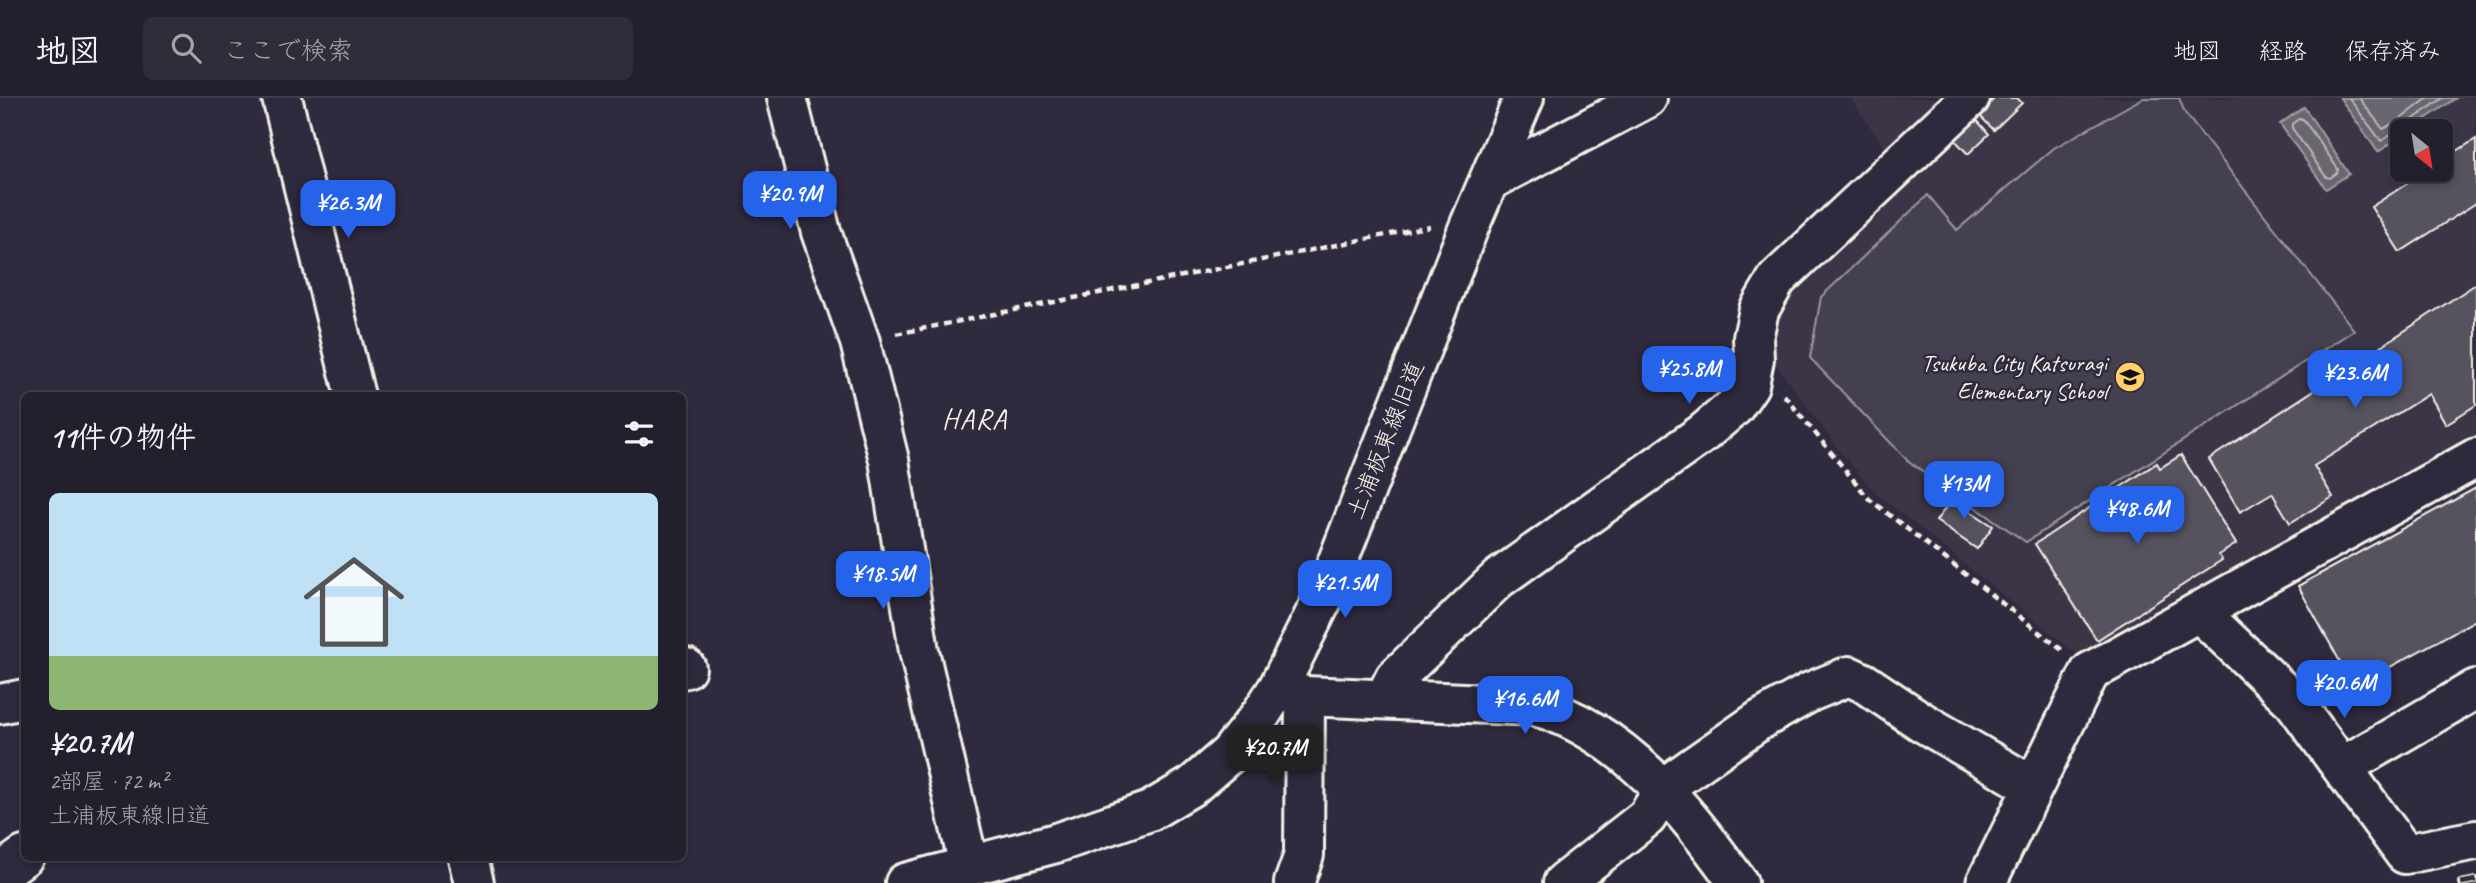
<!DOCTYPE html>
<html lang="ja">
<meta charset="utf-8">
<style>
:root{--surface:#23202e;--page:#2f2d3a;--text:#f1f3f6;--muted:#a3a3aa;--line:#403e4a;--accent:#2563eb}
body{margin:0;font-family:Caveat,"Klee One",sans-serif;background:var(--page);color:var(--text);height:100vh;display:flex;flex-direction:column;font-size:26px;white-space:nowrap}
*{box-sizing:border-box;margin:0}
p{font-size:23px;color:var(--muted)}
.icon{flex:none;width:38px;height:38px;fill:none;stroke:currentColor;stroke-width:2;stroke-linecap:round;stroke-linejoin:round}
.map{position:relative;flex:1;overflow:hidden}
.details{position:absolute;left:21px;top:294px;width:665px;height:469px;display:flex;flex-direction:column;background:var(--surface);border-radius:10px;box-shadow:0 4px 10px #0003,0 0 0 2px var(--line)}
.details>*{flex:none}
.needle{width:46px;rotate:150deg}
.tools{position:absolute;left:2390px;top:21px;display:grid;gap:14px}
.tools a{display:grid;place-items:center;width:63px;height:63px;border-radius:10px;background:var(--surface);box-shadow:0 4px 10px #0003,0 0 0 2px var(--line);font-size:35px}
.price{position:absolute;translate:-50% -60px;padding:0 16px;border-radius:14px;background:var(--accent);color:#fff;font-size:23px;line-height:46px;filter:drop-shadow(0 2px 4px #0008)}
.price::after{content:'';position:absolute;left:50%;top:42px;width:21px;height:16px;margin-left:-10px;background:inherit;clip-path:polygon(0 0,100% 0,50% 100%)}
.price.active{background:#222;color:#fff}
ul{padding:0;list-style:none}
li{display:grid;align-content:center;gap:14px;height:371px;padding:0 28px}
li+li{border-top:2px solid var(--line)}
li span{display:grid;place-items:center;height:217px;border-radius:10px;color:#555}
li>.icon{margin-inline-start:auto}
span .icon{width:126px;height:126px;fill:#fffc;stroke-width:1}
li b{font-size:30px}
h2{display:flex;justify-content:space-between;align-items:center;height:84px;padding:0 28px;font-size:30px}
header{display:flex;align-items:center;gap:42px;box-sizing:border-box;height:98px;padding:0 35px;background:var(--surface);border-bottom:2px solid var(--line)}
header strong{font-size:33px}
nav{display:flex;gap:38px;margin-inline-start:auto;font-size:24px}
.search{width:490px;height:63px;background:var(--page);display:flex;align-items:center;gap:18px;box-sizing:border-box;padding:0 24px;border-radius:10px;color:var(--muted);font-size:26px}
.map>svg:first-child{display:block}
.built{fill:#3b3647;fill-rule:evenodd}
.green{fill:#454050;stroke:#9c989c;stroke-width:2}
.water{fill:#6a6670;stroke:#a19ea0;stroke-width:2}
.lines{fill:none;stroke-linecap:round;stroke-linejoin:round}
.shore{stroke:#bdb9b8;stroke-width:2}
.building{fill:#56525f;stroke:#f4f1e8;stroke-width:2}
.minor-casing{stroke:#f4f1e8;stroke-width:44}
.path{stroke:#f4f1e8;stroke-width:4.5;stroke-dasharray:7 5;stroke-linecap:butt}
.minor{stroke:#2f2a3d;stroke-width:38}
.rail-casing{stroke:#f4f1e8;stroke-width:8}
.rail{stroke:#2f2a3d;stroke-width:5;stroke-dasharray:16;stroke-linecap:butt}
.labels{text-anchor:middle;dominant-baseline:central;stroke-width:5;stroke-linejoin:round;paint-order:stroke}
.poi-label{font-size:24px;fill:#f4f1e8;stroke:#2f2a3d;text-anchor:end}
.street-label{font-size:24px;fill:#f4f1e8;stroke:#2f2a3d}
.quarter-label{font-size:28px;letter-spacing:2px;fill:#f4f1e8;stroke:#2f2a3d}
</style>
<header>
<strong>地図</strong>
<div class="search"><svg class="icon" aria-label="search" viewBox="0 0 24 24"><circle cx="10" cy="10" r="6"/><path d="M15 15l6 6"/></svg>ここで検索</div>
<nav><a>地図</a><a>経路</a><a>保存済み</a></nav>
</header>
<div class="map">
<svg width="2476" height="785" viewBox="0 0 2476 785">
<rect width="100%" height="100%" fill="#2f2a3d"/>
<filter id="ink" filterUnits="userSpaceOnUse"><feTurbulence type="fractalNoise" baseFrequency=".0143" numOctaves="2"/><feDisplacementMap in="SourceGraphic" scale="14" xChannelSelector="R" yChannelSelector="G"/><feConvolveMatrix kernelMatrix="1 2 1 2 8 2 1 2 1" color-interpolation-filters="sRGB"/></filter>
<g filter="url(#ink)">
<g class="built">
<polygon points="1850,0 1951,0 1890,57"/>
<path d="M1993,0H2476V348L2087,564L1876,395L1842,356L1767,254L1769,233L1794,187ZM2403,33H2441V72H2403Z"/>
</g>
<polygon class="green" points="2143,0 2179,0 2185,15 2354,232 2026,444 1908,363 1810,260 1821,199 1928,97 1957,132 2054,50"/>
<g class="water">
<polygon points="2340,0 2456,0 2408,33 2403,33 2403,37 2378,54"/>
<polygon points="2304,9 2349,76 2326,91 2280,26"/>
</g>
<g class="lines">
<g class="shore">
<polyline points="2349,0 2381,43 2397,33 2404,31 2408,25 2443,0"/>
<polyline points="2359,0 2383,31 2398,23 2428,0"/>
<polygon points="2300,20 2304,22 2338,71 2337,75 2330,80 2326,79 2292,30 2292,26"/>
</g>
</g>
<g class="building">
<polygon points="1995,0 2017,0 2022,5 1994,32 1978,16"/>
<polygon points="1975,20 1989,36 1968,56 1954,41"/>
<polygon points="2476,41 2476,105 2400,154 2371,109 2428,72 2441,72 2441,63"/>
<polygon points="2476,186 2476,307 2446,326 2429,296 2314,368 2333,399 2290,425 2272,395 2240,414 2209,361"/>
<polygon points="2181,357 2236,446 2219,457 2222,462 2097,542 2035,446 2157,365 2160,370"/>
<polygon points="2476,390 2476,522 2354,589 2298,488"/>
<polygon points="1959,391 1970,398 1964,409 1993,428 1977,451 1936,423"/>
</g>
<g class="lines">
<g class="minor-casing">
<g id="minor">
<polyline points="282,0 355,298"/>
<polyline points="787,0 821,134 860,244 889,362 919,553 969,768"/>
<polyline points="1491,82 1647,0"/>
<polyline points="2199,514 2294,604 2405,756 2476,742"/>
<polyline points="682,571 686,570"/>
<path d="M1278,590L1305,598L1535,608C1622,632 1688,714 1738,785"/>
<polyline points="1385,600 1395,580 1498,481 1702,336 1734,309 1749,287 1754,261 1753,240 1759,212 1777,181 1970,0"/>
<polyline points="0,606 24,601"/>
<polyline points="2342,669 2476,591"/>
<polyline points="468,760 474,785"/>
<polyline points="0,778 6,771 24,758"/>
<polyline points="905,785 1056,745 1150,713 1192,688 1229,656 1261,616 1278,590 1325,496 1469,129 1524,0"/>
<polyline points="1294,785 1304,757 1305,598"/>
<polyline points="1563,785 1647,719 1664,691 1680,678 1760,622 1810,594 1849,578 1864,585 1922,624 2032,688"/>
<polyline points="1986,785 2090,574 2476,360"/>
</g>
</g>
<g class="path">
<polyline points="896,236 1430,128"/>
<polyline points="1784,297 1869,401 2062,552"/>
</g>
<use href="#minor" class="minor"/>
<g class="rail-casing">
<polyline id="rail" points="2461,785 2476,782"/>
</g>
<use href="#rail" class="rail"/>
</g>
</g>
<defs>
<g id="school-disc" transform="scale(1.575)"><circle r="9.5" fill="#ffd166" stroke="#2f2a3d"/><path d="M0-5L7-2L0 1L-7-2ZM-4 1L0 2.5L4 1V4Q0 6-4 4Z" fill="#111"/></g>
</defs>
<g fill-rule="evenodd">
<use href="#school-disc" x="2130" y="279"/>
</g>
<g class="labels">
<g class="poi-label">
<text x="2107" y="265">Tsukuba City Katsuragi<tspan x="2107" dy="28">Elementary School</tspan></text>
</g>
<g class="street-label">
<text transform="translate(1385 342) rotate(-68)">土浦板東線旧道</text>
</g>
<g class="quarter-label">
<text x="975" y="320">HARA</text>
</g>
</g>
</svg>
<div class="tools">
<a><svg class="needle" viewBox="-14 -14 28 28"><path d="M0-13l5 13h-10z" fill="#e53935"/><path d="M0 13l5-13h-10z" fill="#a3a3aa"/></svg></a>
</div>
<b class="price" style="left:790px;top:133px">¥20.9M</b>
<b class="price" style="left:348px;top:142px">¥26.3M</b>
<b class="price" style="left:1689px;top:308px">¥25.8M</b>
<b class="price" style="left:2355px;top:312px">¥23.6M</b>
<b class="price" style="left:1964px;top:423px">¥13M</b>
<b class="price" style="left:2137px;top:448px">¥48.6M</b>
<b class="price" style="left:883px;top:513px">¥18.5M</b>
<b class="price" style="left:1345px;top:522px">¥21.5M</b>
<b class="price" style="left:2344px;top:622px">¥20.6M</b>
<b class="price" style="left:1525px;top:638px">¥16.6M</b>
<b class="price active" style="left:1275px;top:687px">¥20.7M</b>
<section class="details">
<h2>11件の物件<svg class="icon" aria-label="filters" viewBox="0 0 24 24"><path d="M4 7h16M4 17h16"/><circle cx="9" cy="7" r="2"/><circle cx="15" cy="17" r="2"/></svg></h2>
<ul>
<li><span style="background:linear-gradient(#bfe0f5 75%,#8fb573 0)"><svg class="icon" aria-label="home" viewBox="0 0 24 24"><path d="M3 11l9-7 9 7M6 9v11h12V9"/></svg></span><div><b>¥20.7M</b><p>2部屋 · 72 m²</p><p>土浦板東線旧道</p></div></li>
</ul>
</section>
</div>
